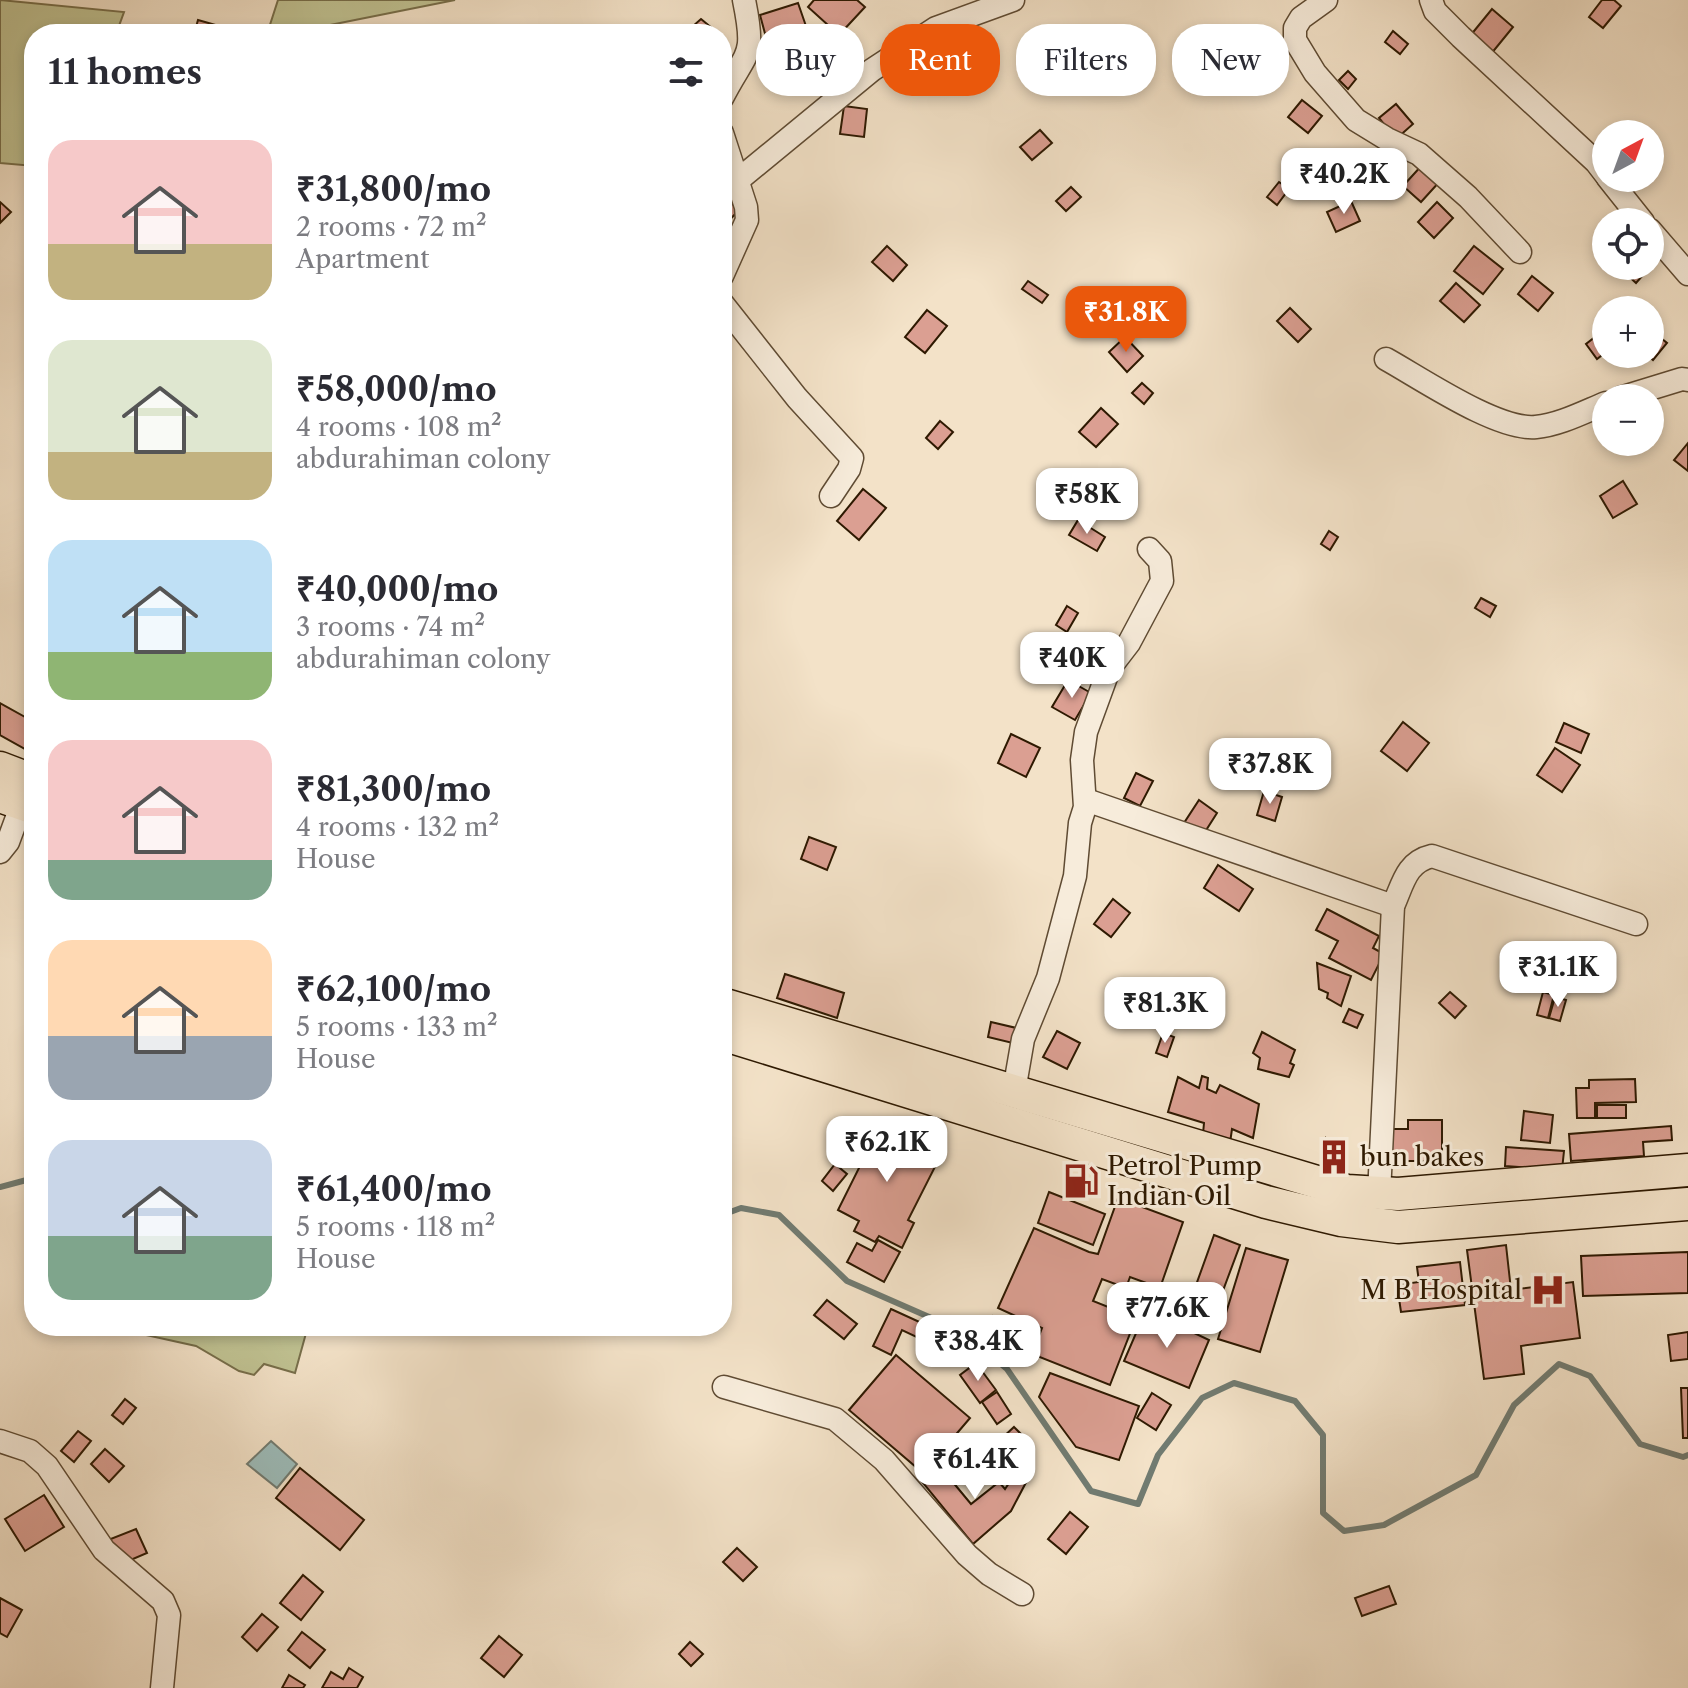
<!DOCTYPE html>
<meta charset="utf-8">
<style>
:root{--surface:#fff;--page:#f7f7f7;--text:#2b2b33;--muted:#7c7c81;--accent:#ea580c}
body{margin:0;font-family:"Libre Caslon Text",serif;background:var(--page);color:var(--text);height:100vh;display:flex;flex-direction:column;font-size:30px;white-space:nowrap}
*{box-sizing:border-box;margin:0}
p{font-size:26px;color:var(--muted)}
.icon{flex:none;width:44px;height:44px;fill:none;stroke:currentColor;stroke-width:2;stroke-linecap:round;stroke-linejoin:round}
.map{position:relative;flex:1;overflow:hidden}
.details{position:absolute;left:24px;top:24px;width:708px;height:1312px;display:flex;flex-direction:column;background:var(--surface);border-radius:32px;box-shadow:0 4px 12px #0003}
.details>*{flex:none}
.banner{position:absolute;left:756px;top:24px;width:760px;height:72px;display:flex;gap:16px}
.needle{width:52px;rotate:41deg}
.fabs{position:absolute;left:1592px;top:120px;display:grid;gap:16px}
.fabs a{display:grid;place-items:center;width:72px;height:72px;border-radius:50%;background:var(--surface);box-shadow:0 4px 12px #0003;font-size:40px}
.price{position:absolute;translate:-50% -68px;padding:0 18px;border-radius:16px;background:#fff;color:#222;font-size:26px;line-height:52px;filter:drop-shadow(0 2px 4px #0008)}
.price::after{content:'';position:absolute;left:50%;top:48px;width:24px;height:18px;margin-left:-12px;background:inherit;clip-path:polygon(0 0,100% 0,50% 100%)}
.price.on{background:var(--accent);color:#fff}
ul{padding:0;list-style:none}
li{display:flex;align-items:center;gap:24px;height:200px;padding:0 24px}
li span{display:grid;place-items:center;flex:none;width:224px;height:160px;border-radius:24px;color:#555}
li>.icon{margin-inline-start:auto}
span .icon{width:96px;height:96px;fill:#fffc;stroke-width:1}
li b{font-size:34px}
h2{display:flex;justify-content:space-between;align-items:center;height:96px;padding:0 24px;font-size:34px}
.pill{padding:0 28px;border-radius:32px;background:var(--surface);box-shadow:0 4px 12px #0003;font-size:28px;line-height:72px}
.pill.on{background:var(--accent);color:#fff}
.map>svg:first-child{display:block}
.green{fill:#c0c292;stroke:#776e4a;stroke-width:2}
.water{fill:#9dbdbb;stroke:#717b71;stroke-width:2}
.lines{fill:none;stroke-linecap:round;stroke-linejoin:round}
.stream{stroke:#717b71;stroke-width:6}
.building{fill:#db9f92;stroke:#2e1901;stroke-width:2}
.minor-casing{stroke:#5f4b33;stroke-width:25}
.highway-casing{stroke:#2e1901;stroke-width:35}
.minor{stroke:#f7ecdb;stroke-width:22}
.highway{stroke:#f3e2c8;stroke-width:32}
.labels{text-anchor:middle;dominant-baseline:central;stroke-width:6;stroke-linejoin:round;paint-order:stroke}
.poi-label{font-size:26px;fill:#2e1901;stroke:#f7ecdb;text-anchor:start}
</style>
<div class="map">
<svg width="1688" height="1688" viewBox="0 0 1688 1688">
<rect width="100%" height="100%" fill="#f3e2c8"/>
<filter id="stains"><feTurbulence type="fractalNoise" baseFrequency=".0025" numOctaves="4"/><feColorMatrix values="0 0 0 0 .2 0 0 0 0 .09 0 0 0 0 .02 0 0 0 .5 -.17"/></filter>
<radialGradient id="worn" r=".72"><stop offset=".6" stop-color="#630" stop-opacity="0"/><stop offset="1" stop-color="#630" stop-opacity=".3"/></radialGradient>
<g class="green">
<polygon points="0,0 124,12 116,34 34,34 34,166 0,163"/>
<polygon points="278,0 455,0 285,34 267,34"/>
<polygon points="148,1326 308,1326 295,1373 264,1364 254,1375 239,1371 196,1346 146,1335"/>
</g>
<polygon class="water" points="271,1441 297,1464 277,1488 247,1464"/>
<g class="lines">
<g class="stream">
<polyline points="0,1187 34,1178"/>
<polyline points="722,1215 741,1208 779,1215 847,1281 961,1331 1007,1369 1091,1491 1138,1504 1158,1455 1202,1398 1234,1383 1295,1401 1323,1435 1323,1513 1344,1531 1384,1525 1476,1475 1514,1405 1559,1364 1590,1376 1640,1444 1683,1457 1688,1455"/>
</g>
</g>
<g class="building">
<polygon points="814,0 857,0 865,7 839,35 808,7"/>
<polygon points="1602,0 1614,0 1621,6 1603,28 1589,17"/>
<polygon points="798,3 807,29 767,41 760,15"/>
<polygon points="1492,9 1513,27 1491,54 1470,36"/>
<polygon points="701,19 719,34 684,34"/>
<polygon points="198,20 226,28 225,34 194,34"/>
<polygon points="1393,31 1408,44 1400,54 1385,42"/>
<polygon points="1263,35 1282,52 1266,69 1248,52"/>
<polygon points="789,40 800,60 779,72 768,52"/>
<polygon points="1348,71 1356,79 1348,89 1339,80"/>
<polygon points="1302,100 1322,116 1308,133 1288,117"/>
<polygon points="1396,104 1413,124 1396,139 1379,118"/>
<polygon points="844,106 867,109 864,137 840,134"/>
<polygon points="1040,130 1052,143 1032,160 1020,147"/>
<polygon points="1423,164 1441,180 1421,202 1403,186"/>
<polygon points="1279,182 1289,189 1277,205 1267,197"/>
<polygon points="1071,187 1081,197 1066,211 1056,201"/>
<polygon points="722,194 739,210 722,228"/>
<polygon points="1351,201 1360,221 1336,232 1327,212"/>
<polygon points="0,202 11,212 0,223"/>
<polygon points="1437,202 1453,218 1434,238 1418,222"/>
<polygon points="887,246 907,265 893,281 872,262"/>
<polygon points="1474,246 1503,269 1483,294 1454,271"/>
<polygon points="1626,266 1633,266 1643,275 1636,283 1622,270"/>
<polygon points="1532,276 1553,293 1538,311 1518,294"/>
<polygon points="1028,281 1048,295 1042,303 1022,289"/>
<polygon points="1456,283 1480,305 1464,322 1440,301"/>
<polygon points="1290,308 1311,329 1298,342 1277,321"/>
<polygon points="927,310 947,326 925,353 905,337"/>
<polygon points="1604,330 1606,333 1606,352 1597,359 1586,344"/>
<polygon points="1651,330 1667,343 1653,360 1646,354 1650,354"/>
<polygon points="1125,337 1143,356 1127,372 1109,352"/>
<polygon points="1142,383 1153,393 1144,404 1132,393"/>
<polygon points="1101,408 1118,424 1096,447 1079,432"/>
<polygon points="940,421 953,432 938,449 926,438"/>
<polygon points="1688,443 1688,471 1674,460"/>
<polygon points="1623,481 1637,504 1613,518 1600,496"/>
<polygon points="863,489 886,508 859,540 837,521"/>
<polygon points="1078,520 1105,537 1097,551 1069,535"/>
<polygon points="1329,531 1338,537 1330,550 1321,544"/>
<polygon points="1481,598 1496,606 1490,617 1475,608"/>
<polygon points="1067,606 1078,613 1067,632 1056,625"/>
<polygon points="1068,680 1091,693 1075,720 1052,707"/>
<polygon points="0,703 34,722 34,754 0,735"/>
<polygon points="1403,722 1429,743 1407,771 1381,751"/>
<polygon points="1564,723 1589,734 1581,753 1556,742"/>
<polygon points="1011,734 1040,748 1026,777 998,763"/>
<polygon points="1555,748 1580,765 1562,792 1537,775"/>
<polygon points="1136,773 1153,781 1140,806 1124,798"/>
<polygon points="1264,791 1282,797 1275,821 1257,815"/>
<polygon points="1199,800 1217,813 1203,835 1184,823"/>
<polygon points="809,837 836,847 827,870 801,859"/>
<polygon points="1218,865 1253,889 1239,911 1204,888"/>
<polygon points="1113,899 1130,913 1111,937 1094,924"/>
<polygon points="1327,909 1379,936 1373,948 1384,954 1371,980 1329,958 1338,941 1316,930"/>
<polygon points="1317,963 1351,976 1341,1006 1327,998 1328,993 1319,989"/>
<polygon points="785,974 844,993 837,1018 777,998"/>
<polygon points="1450,992 1466,1006 1455,1018 1439,1003"/>
<polygon points="1543,992 1554,995 1548,1018 1537,1015"/>
<polygon points="1555,997 1566,1000 1560,1021 1549,1018"/>
<polygon points="1349,1009 1363,1015 1357,1028 1343,1022"/>
<polygon points="991,1022 1025,1030 1021,1045 988,1037"/>
<polygon points="1057,1031 1080,1043 1067,1069 1043,1057"/>
<polygon points="1262,1032 1295,1050 1290,1063 1294,1065 1289,1077 1258,1069 1260,1058 1253,1053"/>
<polygon points="1163,1033 1174,1037 1167,1057 1156,1053"/>
<polygon points="1202,1076 1208,1078 1207,1089 1216,1093 1220,1085 1259,1104 1253,1138 1232,1129 1230,1143 1203,1134 1204,1123 1168,1112 1178,1077 1199,1088"/>
<polygon points="1635,1079 1636,1102 1595,1103 1595,1118 1577,1118 1576,1088 1589,1088 1589,1080"/>
<rect x="1597" y="1105" width="29" height="13"/>
<polygon points="1524,1111 1553,1115 1550,1143 1521,1140"/>
<polygon points="1408,1120 1442,1120 1442,1161 1389,1161 1389,1129 1408,1129"/>
<polygon points="1671,1126 1672,1140 1643,1142 1644,1156 1571,1161 1569,1134"/>
<polygon points="853,1129 894,1149 903,1131 943,1151 908,1220 914,1223 902,1248 879,1236 875,1242 854,1231 859,1221 838,1210 860,1166 840,1156"/>
<polygon points="1326,1138 1345,1149 1342,1169 1324,1165"/>
<polygon points="1506,1147 1564,1151 1562,1170 1505,1166"/>
<polygon points="835,1164 847,1174 833,1191 822,1181"/>
<polygon points="1049,1192 1105,1214 1093,1245 1038,1223"/>
<polygon points="1118,1198 1183,1222 1160,1288 1130,1277 1126,1288 1102,1279 1093,1301 1136,1318 1110,1385 1032,1354 1042,1328 998,1308 1034,1228 1089,1252 1098,1254"/>
<polygon points="1214,1235 1240,1245 1212,1320 1198,1315 1202,1303 1191,1299"/>
<polygon points="878,1240 900,1252 884,1282 847,1262 857,1243 872,1251"/>
<polygon points="1506,1245 1511,1290 1573,1282 1580,1338 1521,1346 1524,1374 1484,1379 1467,1250"/>
<polygon points="1246,1248 1288,1260 1260,1352 1218,1339"/>
<polygon points="1688,1252 1688,1293 1583,1296 1581,1256"/>
<polygon points="1460,1262 1465,1305 1401,1312 1397,1285 1419,1282 1417,1267"/>
<polygon points="827,1300 857,1324 844,1339 814,1315"/>
<polygon points="891,1309 948,1335 942,1349 902,1330 891,1355 873,1346"/>
<polygon points="1146,1310 1209,1340 1189,1388 1124,1361"/>
<polygon points="993,1316 1009,1325 997,1347 981,1338"/>
<polygon points="1688,1332 1688,1359 1671,1361 1668,1335"/>
<polygon points="896,1355 970,1418 923,1473 849,1410"/>
<polygon points="976,1363 996,1390 980,1403 960,1375"/>
<polygon points="1050,1373 1139,1406 1119,1460 1076,1447 1039,1397"/>
<polygon points="1681,1388 1688,1388 1688,1438 1683,1438"/>
<polygon points="997,1392 1011,1414 997,1424 982,1402"/>
<polygon points="1152,1393 1171,1405 1156,1430 1137,1418"/>
<polygon points="125,1399 136,1408 123,1424 112,1415"/>
<polygon points="1014,1427 1025,1438 1012,1450 1001,1439"/>
<polygon points="78,1431 91,1441 74,1462 61,1451"/>
<polygon points="105,1449 124,1466 109,1482 91,1464"/>
<polygon points="937,1463 971,1504 999,1482 1005,1489 1021,1465 1031,1473 1011,1511 973,1544 919,1478"/>
<polygon points="300,1468 364,1520 340,1550 276,1498"/>
<polygon points="44,1495 64,1527 25,1551 5,1519"/>
<polygon points="1070,1512 1088,1527 1066,1554 1048,1539"/>
<polygon points="136,1529 147,1553 119,1565 108,1540"/>
<polygon points="737,1548 757,1567 743,1581 723,1562"/>
<polygon points="303,1575 323,1592 301,1620 280,1603"/>
<polygon points="1389,1586 1396,1604 1362,1616 1355,1598"/>
<polygon points="0,1598 22,1610 7,1637 0,1633"/>
<polygon points="262,1614 278,1627 257,1651 242,1637"/>
<polygon points="302,1632 325,1650 310,1668 288,1650"/>
<polygon points="499,1636 522,1655 504,1677 481,1658"/>
<polygon points="690,1642 703,1654 691,1666 679,1654"/>
<polygon points="349,1668 363,1677 357,1688 322,1688 331,1672 343,1679"/>
<polygon points="289,1675 305,1685 303,1688 282,1688"/>
</g>
<g class="lines">
<g class="minor-casing">
<g id="minor">
<polyline points="1326,0 1301,18 1295,28 1295,40 1315,73 1356,120 1387,139 1419,154 1468,197 1520,252"/>
<polyline points="1431,0 1435,11 1461,37 1596,162 1606,175"/>
<path d="M722,98C747,49 756,59 744,0"/>
<polyline points="722,133 746,207 747,220 722,276"/>
<polyline points="1608,178 1643,222"/>
<polyline points="737,181 872,70 936,28 1013,0"/>
<polyline points="1650,230 1688,274"/>
<polyline points="722,303 797,398 852,458 849,469 831,496"/>
<path d="M1386,359C1422,379 1498,431 1536,427C1559,425 1584,412 1606,403"/>
<polyline points="1620,398 1682,379 1688,380"/>
<polyline points="1086,800 1393,906"/>
<polyline points="0,852 8,842 22,804"/>
<polyline points="1014,1091 1023,1039 1048,978 1075,876 1080,823 1085,807 1082,760 1086,732 1109,669 1129,643 1162,581 1160,561 1149,549"/>
<path d="M1379,1194L1393,906C1403,884 1406,862 1432,856L1636,924"/>
<polyline points="724,1387 835,1419 884,1460 967,1555 989,1574 1022,1594"/>
<polyline points="0,1441 30,1451 47,1466 104,1550 163,1601 169,1615 162,1688"/>
</g>
</g>
<g class="highway-casing">
<g id="highway">
<polyline points="0,768 34,781"/>
<polyline points="0,796 34,808"/>
<polyline points="722,1004 1347,1191 1398,1194 1688,1170"/>
<polyline points="722,1034 1266,1202 1341,1220 1398,1227 1688,1204"/>
</g>
</g>
<use href="#minor" class="minor"/>
<use href="#highway" class="highway"/>
</g>
<defs>
<g id="building-bare" transform="scale(2.76)"><path d="M-4-6H4V6H1V3H-1V6H-4ZM-2.5-4.3h1.7v1.8h-1.7ZM.8-4.3h1.7v1.8H.8ZM-2.5-1h1.7V.8h-1.7ZM.8-1h1.7V.8H.8Z" fill="#8f2418" stroke="#f7ecdb" stroke-width="2.5" paint-order="stroke"/></g>
<g id="fuel-bare" transform="scale(2.76)"><path d="M-5.5-6h7V0h2V4h1.3V-2.5L3-4.5l.8-.8L6-3V5H2.5V1h-1V6h-7ZM-4.2-4.7v3.2H.2V-4.7Z" fill="#8f2418" stroke="#f7ecdb" stroke-width="2.5" paint-order="stroke"/></g>
<g id="hospital-bare" transform="scale(2.76)"><path d="M-5-5h3v3.5h4V-5h3V5h-3V1.5h-4V5h-3Z" fill="#8f2418" stroke="#f7ecdb" stroke-width="2.5" paint-order="stroke"/></g>
</defs>
<g fill-rule="evenodd">
<use href="#building-bare" x="1334" y="1157"/>
<use href="#fuel-bare" x="1081" y="1181"/>
<use href="#hospital-bare" x="1548" y="1290"/>
</g>
<g class="labels">
<g class="poi-label">
<text x="1360" y="1157">bun bakes</text>
<text x="1107" y="1166">Petrol Pump<tspan x="1107" dy="30">Indian Oil</tspan></text>
<text x="1522" y="1290" text-anchor="end">M B Hospital</text>
</g>
</g>
<rect width="100%" height="100%" filter="url(#stains)"/>
<rect width="100%" height="100%" fill="url(#worn)"/>
</svg>
<div class="fabs">
<a><svg class="needle" viewBox="-14 -14 28 28"><path d="M0-13l5 13h-10z" fill="#e53935"/><path d="M0 13l5-13h-10z" fill="#7c7c81"/></svg></a>
<a><svg class="icon" aria-label="locate" viewBox="0 0 24 24"><circle cx="12" cy="12" r="6"/><path d="M12 2v4M12 18v4M2 12h4M18 12h4"/></svg></a>
<a>+</a>
<a>−</a>
</div>
<b class="price" style="left:1344px;top:216px">₹40.2K</b>
<b class="price on" style="left:1126px;top:354px">₹31.8K</b>
<b class="price" style="left:1087px;top:536px">₹58K</b>
<b class="price" style="left:1072px;top:700px">₹40K</b>
<b class="price" style="left:1270px;top:806px">₹37.8K</b>
<b class="price" style="left:1558px;top:1009px">₹31.1K</b>
<b class="price" style="left:1165px;top:1045px">₹81.3K</b>
<b class="price" style="left:887px;top:1184px">₹62.1K</b>
<b class="price" style="left:1167px;top:1350px">₹77.6K</b>
<b class="price" style="left:978px;top:1383px">₹38.4K</b>
<b class="price" style="left:975px;top:1501px">₹61.4K</b>
<div class="banner">
<a class="pill">Buy</a>
<a class="pill on">Rent</a>
<a class="pill">Filters</a>
<a class="pill">New</a>
</div>
<section class="details">
<h2>11 homes<svg class="icon" aria-label="filters" viewBox="0 0 24 24"><path d="M4 7h16M4 17h16"/><circle cx="9" cy="7" r="2"/><circle cx="15" cy="17" r="2"/></svg></h2>
<ul>
<li><span style="background:linear-gradient(#f6c9c9 65%,#c2b280 0)"><svg class="icon" aria-label="home" viewBox="0 0 24 24"><path d="M3 11l9-7 9 7M6 9v11h12V9"/></svg></span><div><b>₹31,800/mo</b><p>2 rooms · 72 m²</p><p>Apartment</p></div></li>
<li><span style="background:linear-gradient(#dfe7d0 70%,#c2b280 0)"><svg class="icon" aria-label="home" viewBox="0 0 24 24"><path d="M3 11l9-7 9 7M6 9v11h12V9"/></svg></span><div><b>₹58,000/mo</b><p>4 rooms · 108 m²</p><p>abdurahiman colony</p></div></li>
<li><span style="background:linear-gradient(#bfe0f5 70%,#8fb573 0)"><svg class="icon" aria-label="home" viewBox="0 0 24 24"><path d="M3 11l9-7 9 7M6 9v11h12V9"/></svg></span><div><b>₹40,000/mo</b><p>3 rooms · 74 m²</p><p>abdurahiman colony</p></div></li>
<li><span style="background:linear-gradient(#f6c9c9 75%,#7fa58c 0)"><svg class="icon" aria-label="home" viewBox="0 0 24 24"><path d="M3 11l9-7 9 7M6 9v11h12V9"/></svg></span><div><b>₹81,300/mo</b><p>4 rooms · 132 m²</p><p>House</p></div></li>
<li><span style="background:linear-gradient(#ffd9b3 60%,#9aa5b1 0)"><svg class="icon" aria-label="home" viewBox="0 0 24 24"><path d="M3 11l9-7 9 7M6 9v11h12V9"/></svg></span><div><b>₹62,100/mo</b><p>5 rooms · 133 m²</p><p>House</p></div></li>
<li><span style="background:linear-gradient(#c9d6e8 60%,#7fa58c 0)"><svg class="icon" aria-label="home" viewBox="0 0 24 24"><path d="M3 11l9-7 9 7M6 9v11h12V9"/></svg></span><div><b>₹61,400/mo</b><p>5 rooms · 118 m²</p><p>House</p></div></li>
</ul>
</section>
</div>
